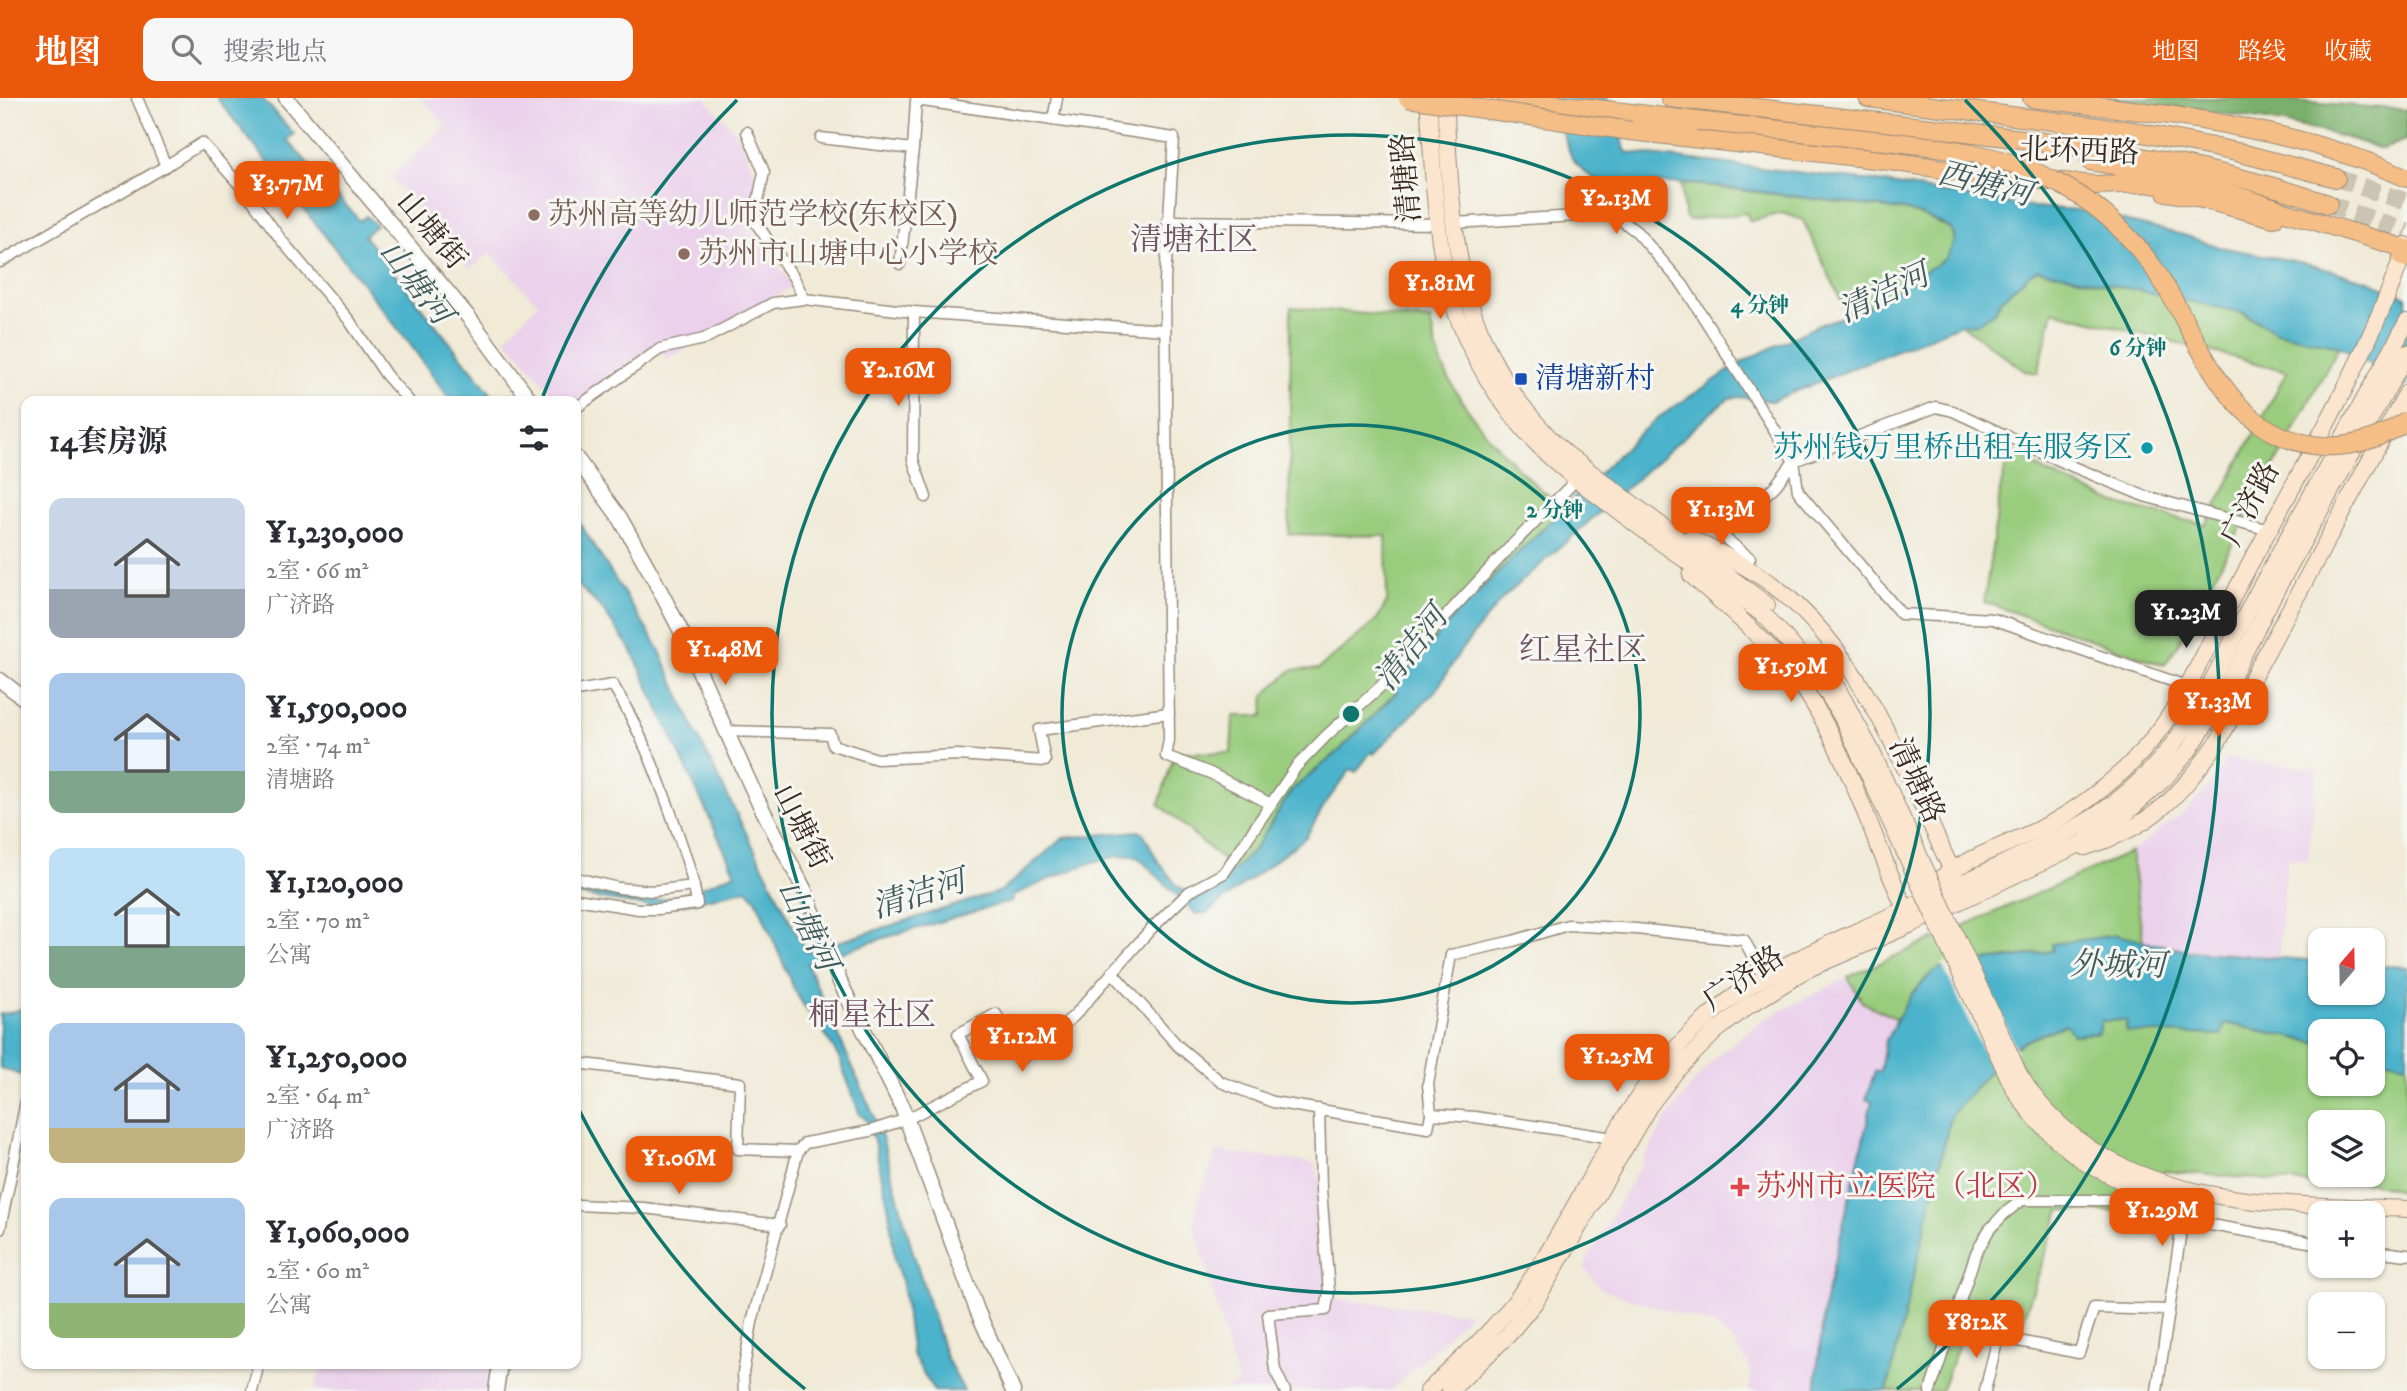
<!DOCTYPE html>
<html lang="zh">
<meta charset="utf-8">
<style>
:root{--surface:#fff;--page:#f7f7f7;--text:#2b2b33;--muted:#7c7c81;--accent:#ea580c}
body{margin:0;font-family:"IM FELL DW Pica","Noto Serif SC",serif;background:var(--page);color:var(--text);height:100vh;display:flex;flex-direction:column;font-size:26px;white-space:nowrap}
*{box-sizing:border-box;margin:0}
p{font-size:23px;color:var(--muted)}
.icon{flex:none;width:38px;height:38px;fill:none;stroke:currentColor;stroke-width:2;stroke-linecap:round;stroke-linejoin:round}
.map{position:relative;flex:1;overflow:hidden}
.details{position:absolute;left:21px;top:298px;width:560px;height:973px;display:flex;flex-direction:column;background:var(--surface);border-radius:14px;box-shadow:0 2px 5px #0004}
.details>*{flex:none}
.needle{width:46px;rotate:20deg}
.controls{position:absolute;left:2308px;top:830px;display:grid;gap:14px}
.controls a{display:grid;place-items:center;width:77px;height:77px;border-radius:14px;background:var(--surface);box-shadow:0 2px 5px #0004;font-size:35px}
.price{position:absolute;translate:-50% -60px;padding:0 16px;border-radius:14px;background:var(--accent);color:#fff;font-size:23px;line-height:46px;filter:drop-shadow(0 2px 4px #0008)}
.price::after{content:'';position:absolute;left:50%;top:42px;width:21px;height:16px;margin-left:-10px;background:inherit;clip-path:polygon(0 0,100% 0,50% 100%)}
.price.active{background:#222;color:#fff}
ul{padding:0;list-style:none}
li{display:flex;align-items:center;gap:21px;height:175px;padding:0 28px}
li span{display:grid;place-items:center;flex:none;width:196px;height:140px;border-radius:14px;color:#555}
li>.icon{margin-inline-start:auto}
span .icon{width:84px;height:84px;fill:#fffc;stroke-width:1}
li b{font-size:30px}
h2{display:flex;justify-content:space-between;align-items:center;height:84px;padding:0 28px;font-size:30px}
header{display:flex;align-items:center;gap:42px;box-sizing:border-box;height:98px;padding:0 35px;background:var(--accent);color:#fff}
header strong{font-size:33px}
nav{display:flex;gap:38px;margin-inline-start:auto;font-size:24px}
.search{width:490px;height:63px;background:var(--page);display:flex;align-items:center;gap:18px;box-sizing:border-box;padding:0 24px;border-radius:14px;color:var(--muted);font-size:26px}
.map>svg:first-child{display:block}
.built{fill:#ebd1eb}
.green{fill:#99cc7d;stroke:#6a7b4e;stroke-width:2;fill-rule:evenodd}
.forest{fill:#7ab06c;stroke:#5a6d45;stroke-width:2}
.water{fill:#4cb3cb;stroke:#446e74;stroke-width:2}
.pier{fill:#f0ead7}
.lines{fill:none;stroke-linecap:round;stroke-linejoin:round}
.trunk-tunnel{stroke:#ccc4b2;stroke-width:18;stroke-dasharray:18 9;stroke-linecap:butt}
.minor-casing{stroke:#968a7a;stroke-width:13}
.tertiary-casing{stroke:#968a7a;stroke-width:17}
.secondary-casing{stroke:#968a7a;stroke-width:18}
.primary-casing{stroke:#968a7a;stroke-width:20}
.trunk-casing{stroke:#968a7a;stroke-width:20}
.minor{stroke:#fff;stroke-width:10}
.tertiary{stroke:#fff;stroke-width:14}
.secondary{stroke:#fbe5cf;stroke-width:16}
.primary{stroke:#f6be87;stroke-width:18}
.trunk{stroke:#f6be87;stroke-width:18}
.secondary-bridge-casing{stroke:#968a7a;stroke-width:18;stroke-linecap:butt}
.primary-bridge-casing{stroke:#968a7a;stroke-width:20;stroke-linecap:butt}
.trunk-bridge-casing{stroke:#968a7a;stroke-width:20;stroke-linecap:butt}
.secondary-bridge{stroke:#fbe5cf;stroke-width:16}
.primary-bridge{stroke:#f6be87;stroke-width:18}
.trunk-bridge{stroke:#f6be87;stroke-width:18}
.ring{fill:none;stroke:#0f766e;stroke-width:3.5}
.education-dot{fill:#8d6e63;stroke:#f6f6f2;stroke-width:2.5}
.transit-dot{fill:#1a4fb4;stroke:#f6f6f2;stroke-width:2.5}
.culture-dot{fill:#0f9aa8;stroke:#f6f6f2;stroke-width:2.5}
.health-dot{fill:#e0444e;stroke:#f6f6f2;stroke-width:2.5}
.labels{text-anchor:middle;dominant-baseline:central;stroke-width:6;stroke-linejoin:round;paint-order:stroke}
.street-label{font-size:30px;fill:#3b2a1e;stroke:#f6f6f2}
.education-label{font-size:30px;fill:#785e54;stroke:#f6f6f2;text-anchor:start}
.transit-label{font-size:30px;fill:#164399;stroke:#f6f6f2;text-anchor:start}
.culture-label{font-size:30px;fill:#0d838f;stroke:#f6f6f2;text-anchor:end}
.health-label{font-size:30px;fill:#be3a42;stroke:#f6f6f2;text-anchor:start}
.water-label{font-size:32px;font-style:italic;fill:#415a5b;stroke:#f6f6f2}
.neighbourhood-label{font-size:32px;fill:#705463;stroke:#f6f6f2}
.centre{fill:#0f766e;stroke:#f6f6f2;stroke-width:3.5}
.ring-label{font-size:21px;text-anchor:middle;font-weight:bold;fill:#0f766e;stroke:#f6f6f2;stroke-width:6;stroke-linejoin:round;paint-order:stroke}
</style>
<header>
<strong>地图</strong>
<div class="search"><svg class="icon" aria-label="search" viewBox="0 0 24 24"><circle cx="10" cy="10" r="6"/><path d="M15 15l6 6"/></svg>搜索地点</div>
<nav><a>地图</a><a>路线</a><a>收藏</a></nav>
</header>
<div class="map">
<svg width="2407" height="1293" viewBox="0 0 2407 1293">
<rect width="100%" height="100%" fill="#f6f6f2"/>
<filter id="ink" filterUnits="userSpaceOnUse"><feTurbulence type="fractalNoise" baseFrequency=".0143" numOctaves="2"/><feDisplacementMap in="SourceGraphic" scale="14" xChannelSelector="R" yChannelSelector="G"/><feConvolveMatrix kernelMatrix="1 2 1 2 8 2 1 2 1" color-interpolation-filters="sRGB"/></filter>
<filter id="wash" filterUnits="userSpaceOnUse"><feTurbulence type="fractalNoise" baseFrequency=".00686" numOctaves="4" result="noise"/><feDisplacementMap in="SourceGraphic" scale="28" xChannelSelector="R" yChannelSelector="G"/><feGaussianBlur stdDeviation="1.57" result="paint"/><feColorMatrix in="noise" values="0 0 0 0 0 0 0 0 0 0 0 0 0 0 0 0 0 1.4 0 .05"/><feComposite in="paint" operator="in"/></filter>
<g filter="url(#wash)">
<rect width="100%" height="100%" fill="#f0ead7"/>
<g class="built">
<polygon points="421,0 705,0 739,38 757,82 745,125 793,187 741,224 666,261 658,251 576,311 576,303 559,303 505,240 538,206 490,155 470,171 391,79 446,28"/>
<polygon points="2226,660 2317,671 2308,763 2287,760 2279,860 2188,853 2143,844 2131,754 2185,713 2205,693 2219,675"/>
<polygon points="1848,879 1862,904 1897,921 1885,944 1880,974 1866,1001 1872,1003 1825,1203 1815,1293 1749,1293 1751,1275 1749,1267 1731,1242 1716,1228 1602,1192 1585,1171 1586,1164 1668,1018 1701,976 1717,958 1761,923"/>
<polygon points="1217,1053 1315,1065 1329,1118 1336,1201 1471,1215 1390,1293 1227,1293 1226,1291 1238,1286 1194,1126 1199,1099"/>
<polygon points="322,1265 497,1265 493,1293 314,1293"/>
</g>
<g class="green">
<polygon points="1681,85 1904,112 1929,120 1950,131 1954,135 1954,143 1951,152 1946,160 1914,181 1881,202 1848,217 1803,122 1782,115 1750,123 1746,115 1689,122 1684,117"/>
<polygon points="2038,170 2108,187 2155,194 2236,212 2277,234 2339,248 2175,552 2164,567 1984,504 2001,388 2010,351 2047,375 2121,407 2206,427 2287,273 2053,213 2038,275 2025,273 1961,226 1969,226 1995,213 2001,202 2029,176"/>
<path d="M1291,209L1430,222C1433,234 1435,247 1439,258C1459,314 1517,375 1564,410L1458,514L1393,588L1397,593L1339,653L1292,692L1254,752L1234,772L1159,706L1175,654L1231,655L1233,618H1263L1265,596L1292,572L1318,571L1376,523L1387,504L1386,438L1289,436Z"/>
<polygon points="2131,754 2143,844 2117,837 2052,846 2053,853 1941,870 1925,881 1897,921 1862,904 1848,879"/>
<path d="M2126,922L2127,934L2224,925L2320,945V985H2373V959L2407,966V1095C2378,1087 2371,1080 2340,1088L2165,1073L2138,1103L2179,1115L2060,1112L2018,1237L1970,1217L1941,1293H1887L1951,1017L2003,957L2028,942L2067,926L2073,937L2099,935L2100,923ZM2320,1024H2373V1076H2320Z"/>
</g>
<path class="forest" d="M2088,0H2260L2407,12V41L2384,51L2378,50C2286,17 2184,12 2088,0Z"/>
<g class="water">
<polygon points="217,0 262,0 294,36 287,42 360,123 366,118 376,127 364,138 497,303 451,303 412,249"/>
<path d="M1549,0H1607L1626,54L1872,83L2032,109L2078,112L2183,137L2220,149L2304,165L2369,183L2407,199V288L2339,248L2277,234L2244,215L2038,171L2029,176L2001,202L1995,213L1975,227L1961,226L1772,303L1738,299L1730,300L1723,304L1502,501L1461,552L1437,591L1374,656L1371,654L1356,674L1351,671L1325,706L1306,739L1206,815L1196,816L1140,761C1118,746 1037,787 1012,798V803L884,840L807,866L880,1032L912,1151L946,1259L964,1293H934L912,1256L902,1184L895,1164L889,1112L874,1043L866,1021L860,1017L839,960L821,929L805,910L794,891L756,801L747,791L686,806L653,809L576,797V788C599,793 622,801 646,802C677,803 707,786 735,775L632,553L602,511L576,485V419L659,551L697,637L806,854L1001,793L1063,740L1139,733L1144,736L1156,760L1177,788L1192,796L1202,794L1234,772L1254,752L1292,692L1339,653L1397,594L1393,588L1458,514L1639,336L1659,319L1742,264L1821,226L1855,215L1880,202L1946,160C1950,153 1958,141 1952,133C1946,124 1914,115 1904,112L1707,87L1681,85L1609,87C1593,82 1582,74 1572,60Z"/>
<polygon points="2117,837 2188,853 2320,863 2320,894 2373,894 2373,867 2407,869 2407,966 2373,959 2373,933 2320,933 2320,945 2225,925 2221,937 2127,934 2126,922 2101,923 2099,935 2073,937 2066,926 2028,942 2003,957 1951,1017 1887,1293 1815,1293 1825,1203 1872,1004 1866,1001 1875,973 1880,974 1885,944 1897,921 1912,896 1933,874 1941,870 1978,863 2007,861 2053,853 2052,846"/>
<polygon points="26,909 26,976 21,977 0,970 0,916 9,915"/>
</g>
<polygon class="pier" points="1976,860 2017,953 2005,960 1993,975 1942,866"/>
</g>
<g filter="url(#ink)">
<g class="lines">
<g class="trunk-tunnel">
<polyline points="2336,80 2407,104"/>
<polyline points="2328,106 2407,134"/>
</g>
<g class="minor-casing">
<g id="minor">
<polyline points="137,0 166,68 202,45 247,95 282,143 349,222 386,277 409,303"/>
<polyline points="1057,0 1053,22 1174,40 1165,182 1169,642 1166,658 1210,675 1271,706"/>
<polyline points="747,34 764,74 754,122 794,180 804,201"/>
<polyline points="821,40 913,51"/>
<polyline points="1167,123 1439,126"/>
<polyline points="1453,125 1613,116 1637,134 1683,187 1794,363 1798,393 1901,516 1993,521 2189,589"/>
<polyline points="0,164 166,68"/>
<polyline points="900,166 913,51 916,2 1053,22"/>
<polyline points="914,214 913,362 926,399"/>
<polyline points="576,310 660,251 704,241 773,205 804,201 914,214 1165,232"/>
<polyline points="1744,468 1750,460 1722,438 1776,387 1794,363 1936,309 1953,313 2074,369 2144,398 2269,432"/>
<path d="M576,593L613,587C640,631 658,678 675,727C684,753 693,778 697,806L658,811H639L576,801"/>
<polyline points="726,633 830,636 833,647 877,661 958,657 1045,663 1039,632 1169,615"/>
<polyline points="576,780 619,790 652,793 694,788"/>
<polyline points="1112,874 1178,948 1221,984 1273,1004 1428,1030 1431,1016 1475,1019 1613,1040"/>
<polyline points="576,965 740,985 738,1051 798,1053"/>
<polyline points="1431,1016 1428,986 1451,857 1513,843 1568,827 1636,831 1744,842 1764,879"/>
<polyline points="576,1107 644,1110 780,1127"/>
<polyline points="2182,1122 2320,1146"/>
<polyline points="0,1131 26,1003"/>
<polyline points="2373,1153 2407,1157"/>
<polyline points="252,1293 259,1265"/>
<polyline points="744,1293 743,1275 752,1224 798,1053 805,1045 870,1033 907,1021 982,983 958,936 996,916 1022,960 1074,918 1150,832 1189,794 1224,775 1296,669 1326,638 1380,589 1511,448 1577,381"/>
<polyline points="1285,1293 1275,1272 1268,1216 1326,1212 1329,1194 1321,1091 1319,1011"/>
<polyline points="1930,1293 1976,1155 1989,1132 2004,1116 2022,1102 2143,1102 2160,1096"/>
<polyline points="1985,1293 1998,1239 2079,1255 2094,1210 2169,1212"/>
<polyline points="2157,1293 2186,1099"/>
</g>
</g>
<g class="tertiary-casing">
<g id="tertiary">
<polyline points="286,0 470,221 531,303"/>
<polyline points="576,360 620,420 652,477 683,537 756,699 805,793 840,884 902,1009 977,1212 1013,1293"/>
<polyline points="0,582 26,602"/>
<polyline points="496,1293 500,1265"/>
</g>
</g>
<g class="secondary-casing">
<g id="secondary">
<path d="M1428,0C1433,64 1434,132 1450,195C1467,256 1502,312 1547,356C1568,376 1591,392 1613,409C1662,447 1714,482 1764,517"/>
<path d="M1445,0C1453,142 1454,251 1565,355L1767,507"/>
<path d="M1690,440C1719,455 1748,468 1774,488C1864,555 1908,681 1955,779"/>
<path d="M1691,477C1730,512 1773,547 1804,591C1849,657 1874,746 1909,819"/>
<path d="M2085,749C2153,729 2178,699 2218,644L2407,294"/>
<path d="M1924,796C1933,788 1942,778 1952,772C1984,753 2020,742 2053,724C2079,710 2103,691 2125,671C2182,618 2207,546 2243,479C2301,371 2367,264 2406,147"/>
<path d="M2092,1052C2186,1111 2300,1106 2407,1111"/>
<polyline points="2086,1065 2122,1083 2185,1103"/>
<path d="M1428,1293C1466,1257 1506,1221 1534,1177C1589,1093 1624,996 1699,927C1744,885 1798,860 1853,835C1906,811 1959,787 2011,762C2040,748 2070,735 2097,717C2190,655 2211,579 2261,488C2309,400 2359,312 2407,224"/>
<polyline points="1450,1293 1508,1237 1535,1204 1649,1008 1676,973 1715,934 1748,908 1808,871 1912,826 2082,745 2123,718 2165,680 2189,652 2218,607 2274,496 2407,255"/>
</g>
</g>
<g class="primary-casing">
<g id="primary">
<path d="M2032,0C2158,15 2290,27 2407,80"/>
<polyline points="1631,33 1883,62 1983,77 2096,87 2146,85 2180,90"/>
<polyline points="2166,94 2195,99 2274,120"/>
<polyline points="2262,107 2407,151"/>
</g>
</g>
<g class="trunk-casing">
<g id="trunk">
<polyline points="1507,0 1697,23"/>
<path d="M1670,0C1763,11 1856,21 1949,32C2077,47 2205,64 2328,106"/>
<polyline points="1868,0 2132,33 2237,54 2336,80"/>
<path d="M2090,63C2154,73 2215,91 2276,110"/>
<polyline points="2402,159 2407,160"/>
</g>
</g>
<use href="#minor" class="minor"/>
<use href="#tertiary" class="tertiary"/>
<use href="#secondary" class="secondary"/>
<use href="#primary" class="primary"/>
<use href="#trunk" class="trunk"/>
<g class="secondary-bridge-casing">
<g id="secondary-bridge">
<path d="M1764,517C1796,549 1822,583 1844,623L2013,989C2031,1020 2057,1044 2086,1065"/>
<path d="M1834,584L1871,652L2019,976C2037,1007 2063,1032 2092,1052"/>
</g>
</g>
<g class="primary-bridge-casing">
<polyline id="primary-bridge" points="1408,0 1631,33"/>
</g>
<g class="trunk-bridge-casing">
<path id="trunk-bridge" d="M1697,23C1753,29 1809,35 1865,41C1929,48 1996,52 2054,83C2094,103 2127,133 2153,169C2201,237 2223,341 2323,348C2352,350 2383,340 2407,322"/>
</g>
<use href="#secondary-bridge" class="secondary-bridge"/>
<use href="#primary-bridge" class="primary-bridge"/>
<use href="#trunk-bridge" class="trunk-bridge"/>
</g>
</g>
<g class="ring">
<circle cx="1351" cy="616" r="289"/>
<circle cx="1351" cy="616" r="579"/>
<path d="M805 1291A868 868 0 0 1 578 1010M543 298A868 868 0 0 1 737 2M1965 2A868 868 0 0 1 1897 1291"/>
</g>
<g class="education-dot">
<circle cx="534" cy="117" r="7"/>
<circle cx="684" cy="156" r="7"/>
</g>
<rect class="transit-dot" x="1514" y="274" width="14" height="14" rx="3.5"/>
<circle class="culture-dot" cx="2147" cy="350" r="7"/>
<path class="health-dot" d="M1736.5 1078.5h7v7h7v7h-7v7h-7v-7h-7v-7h7z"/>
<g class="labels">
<g class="street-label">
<text transform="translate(2079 54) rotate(2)">北环西路</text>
<text transform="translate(1407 80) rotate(-95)">清塘路</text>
<text transform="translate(431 133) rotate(50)">山塘街</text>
<text transform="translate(2251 406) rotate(-62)">广济路</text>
<text transform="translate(1916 683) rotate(65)">清塘路</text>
<text transform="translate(801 729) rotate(63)">山塘街</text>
<text transform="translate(1744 881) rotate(-34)">广济路</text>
</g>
<g class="education-label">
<text x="548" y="117">苏州高等幼儿师范学校(东校区)</text>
<text x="698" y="156">苏州市山塘中心小学校</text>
</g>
<g class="transit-label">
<text x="1535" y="281">清塘新村</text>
</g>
<g class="culture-label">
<text x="2133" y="350">苏州钱万里桥出租车服务区</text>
</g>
<g class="health-label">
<text x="1756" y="1089">苏州市立医院（北区）</text>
</g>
<g class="water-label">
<text transform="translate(1985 87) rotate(14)">西塘河</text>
<text transform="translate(415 185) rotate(52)">山塘河</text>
<text transform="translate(1884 196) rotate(-25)">清洁河</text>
<text transform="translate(1412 551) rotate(-52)">清洁河</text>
<text transform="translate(919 797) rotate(-17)">清洁河</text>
<text transform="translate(807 828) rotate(64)">山塘河</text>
<text transform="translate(2118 868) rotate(1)">外城河</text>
</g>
<g class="neighbourhood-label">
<text x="1194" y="143">清塘社区</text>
<text x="1583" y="553">红星社区</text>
<text x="872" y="918">桐星社区</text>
</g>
</g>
<circle cx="1351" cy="616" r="10" class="centre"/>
<g class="ring-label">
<text x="1760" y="214">4 分钟</text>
<text x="2138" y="257">6 分钟</text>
<text x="1555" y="419">2 分钟</text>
</g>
</svg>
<div class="controls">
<a><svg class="needle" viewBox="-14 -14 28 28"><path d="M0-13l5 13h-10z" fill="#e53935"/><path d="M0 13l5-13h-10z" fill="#7c7c81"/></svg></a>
<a><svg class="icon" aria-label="locate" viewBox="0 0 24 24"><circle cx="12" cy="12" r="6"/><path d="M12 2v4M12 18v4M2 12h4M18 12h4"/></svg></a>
<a><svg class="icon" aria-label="layers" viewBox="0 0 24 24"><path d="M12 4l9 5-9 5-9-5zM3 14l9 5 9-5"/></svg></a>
<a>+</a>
<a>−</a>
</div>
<b class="price" style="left:287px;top:123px">¥3.77M</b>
<b class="price" style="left:1616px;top:138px">¥2.13M</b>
<b class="price" style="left:1440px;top:223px">¥1.81M</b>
<b class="price" style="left:898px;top:310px">¥2.16M</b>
<b class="price" style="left:1721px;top:449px">¥1.13M</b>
<b class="price active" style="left:2186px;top:552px">¥1.23M</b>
<b class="price" style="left:725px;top:589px">¥1.48M</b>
<b class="price" style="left:1791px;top:606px">¥1.59M</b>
<b class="price" style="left:2218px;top:641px">¥1.33M</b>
<b class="price" style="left:1022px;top:976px">¥1.12M</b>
<b class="price" style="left:1617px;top:996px">¥1.25M</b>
<b class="price" style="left:679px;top:1098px">¥1.06M</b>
<b class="price" style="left:2162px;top:1150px">¥1.29M</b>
<b class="price" style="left:1976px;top:1262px">¥812K</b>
<section class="details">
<h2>14套房源<svg class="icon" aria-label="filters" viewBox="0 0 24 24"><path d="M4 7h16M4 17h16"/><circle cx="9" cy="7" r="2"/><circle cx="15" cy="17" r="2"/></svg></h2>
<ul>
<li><span style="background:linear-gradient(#c9d6e8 65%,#9aa5b1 0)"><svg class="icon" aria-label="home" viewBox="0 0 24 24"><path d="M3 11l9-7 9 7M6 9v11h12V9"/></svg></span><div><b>¥1,230,000</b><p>2室 · 66 m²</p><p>广济路</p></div></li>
<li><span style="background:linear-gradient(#a9c7e8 70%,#7fa58c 0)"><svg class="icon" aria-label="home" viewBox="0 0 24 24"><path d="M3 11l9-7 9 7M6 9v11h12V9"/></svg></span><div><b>¥1,590,000</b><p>2室 · 74 m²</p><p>清塘路</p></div></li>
<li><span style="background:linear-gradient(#bfe0f5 70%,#7fa58c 0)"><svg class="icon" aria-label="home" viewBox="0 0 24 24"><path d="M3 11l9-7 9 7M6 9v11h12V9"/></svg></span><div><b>¥1,120,000</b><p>2室 · 70 m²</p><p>公寓</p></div></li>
<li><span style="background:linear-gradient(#a9c7e8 75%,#c2b280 0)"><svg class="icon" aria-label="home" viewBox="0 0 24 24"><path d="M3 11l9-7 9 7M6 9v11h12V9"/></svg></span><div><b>¥1,250,000</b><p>2室 · 64 m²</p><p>广济路</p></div></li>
<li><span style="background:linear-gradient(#a9c7e8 75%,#8fb573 0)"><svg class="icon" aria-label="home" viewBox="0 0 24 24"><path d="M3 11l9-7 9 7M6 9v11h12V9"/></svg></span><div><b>¥1,060,000</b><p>2室 · 60 m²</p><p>公寓</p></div></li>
</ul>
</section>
</div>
